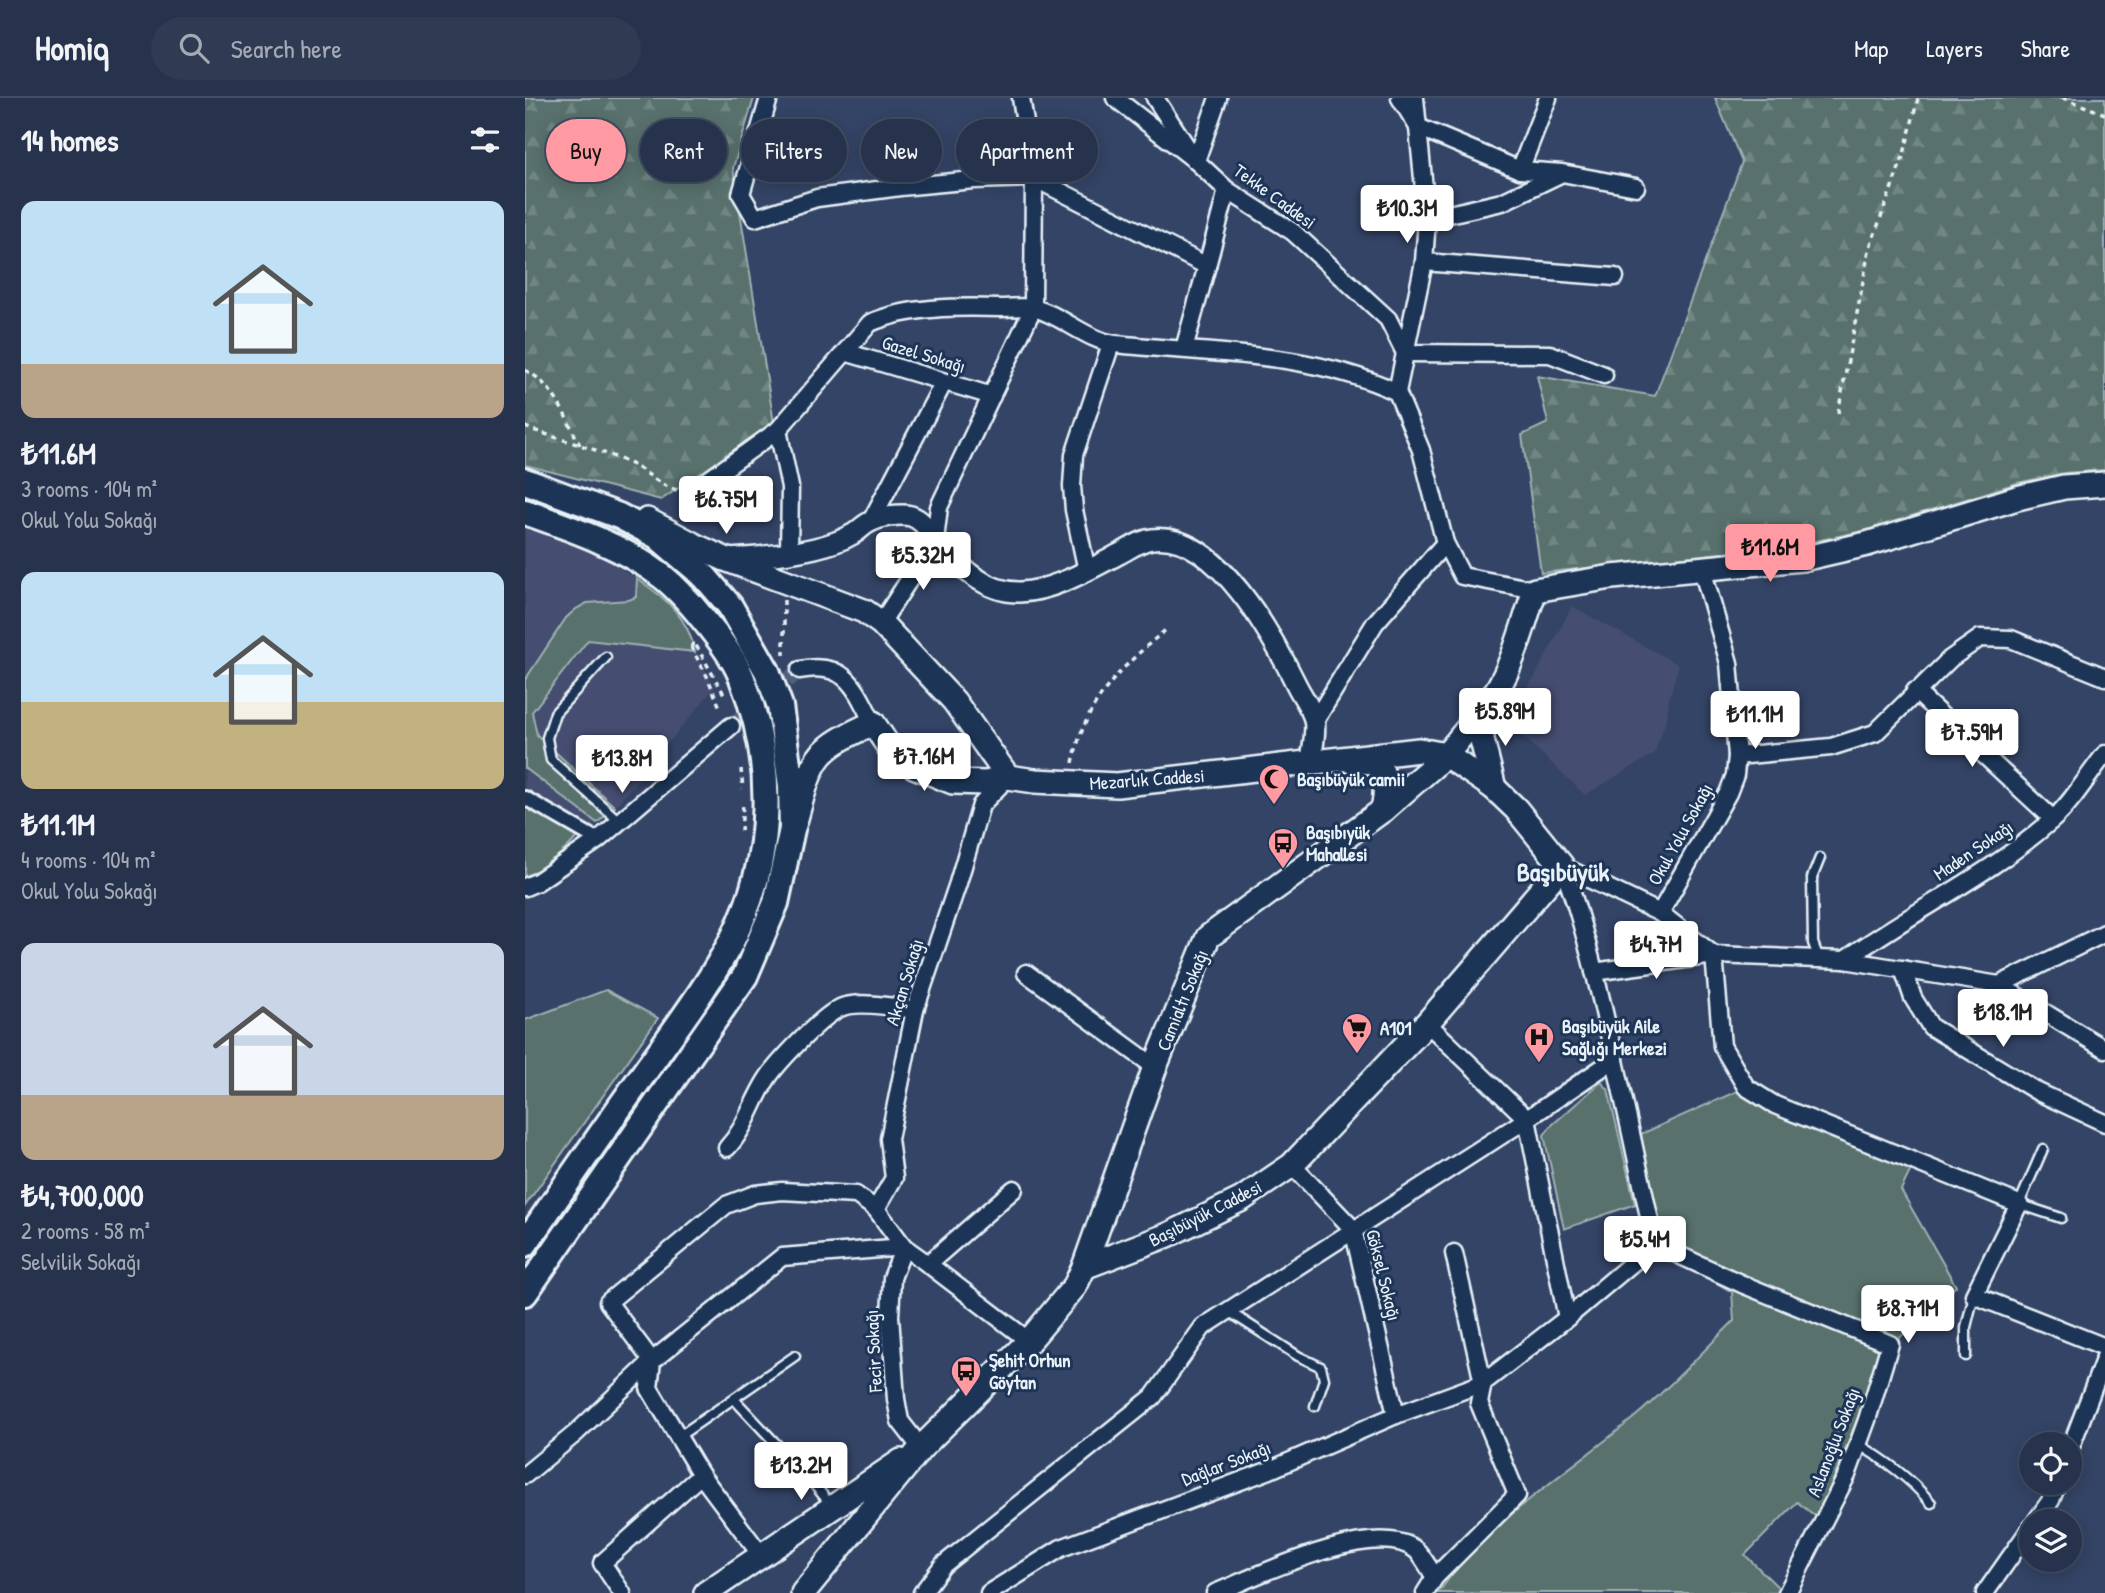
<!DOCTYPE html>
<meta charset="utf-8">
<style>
:root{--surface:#27334c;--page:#2f3b53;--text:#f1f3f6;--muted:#a4aab5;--line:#434e64;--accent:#ff9aa2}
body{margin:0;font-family:"Patrick Hand",sans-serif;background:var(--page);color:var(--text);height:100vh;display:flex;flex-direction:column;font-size:26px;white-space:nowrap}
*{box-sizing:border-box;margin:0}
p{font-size:23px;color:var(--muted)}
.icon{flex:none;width:38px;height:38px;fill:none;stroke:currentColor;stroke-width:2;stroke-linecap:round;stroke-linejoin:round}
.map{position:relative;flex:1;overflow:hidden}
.side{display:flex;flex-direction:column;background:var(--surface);width:525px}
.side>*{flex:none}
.guide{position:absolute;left:21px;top:21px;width:665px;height:63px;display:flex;gap:14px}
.fabs{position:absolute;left:1494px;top:1334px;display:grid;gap:14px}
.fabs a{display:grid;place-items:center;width:63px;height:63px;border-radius:50%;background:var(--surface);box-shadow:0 4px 18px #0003,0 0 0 2px var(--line);font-size:35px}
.price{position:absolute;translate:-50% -60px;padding:0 16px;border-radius:7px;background:#fff;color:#222;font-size:23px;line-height:46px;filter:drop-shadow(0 2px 4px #0008)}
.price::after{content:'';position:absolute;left:50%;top:42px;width:21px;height:16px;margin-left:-10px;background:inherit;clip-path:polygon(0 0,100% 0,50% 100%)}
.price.on{background:var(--accent);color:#111}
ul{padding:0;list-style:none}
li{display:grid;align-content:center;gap:14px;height:371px;padding:0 21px}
li span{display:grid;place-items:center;height:217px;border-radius:14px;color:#555}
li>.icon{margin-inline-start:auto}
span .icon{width:126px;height:126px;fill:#fffc;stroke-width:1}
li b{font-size:30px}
h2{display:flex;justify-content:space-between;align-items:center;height:84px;padding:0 21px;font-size:30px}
.chip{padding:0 24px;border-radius:32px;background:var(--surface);box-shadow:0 4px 18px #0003,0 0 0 2px var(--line);font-size:24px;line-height:63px}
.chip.on{background:var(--accent);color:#111}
header{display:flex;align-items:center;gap:42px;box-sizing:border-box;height:98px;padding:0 35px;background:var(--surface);border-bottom:2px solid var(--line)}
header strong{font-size:33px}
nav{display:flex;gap:38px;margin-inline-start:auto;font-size:24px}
.search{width:490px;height:63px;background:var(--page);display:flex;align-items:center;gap:18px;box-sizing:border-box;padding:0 24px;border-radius:38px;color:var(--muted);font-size:26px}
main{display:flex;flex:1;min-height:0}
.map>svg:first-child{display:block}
.built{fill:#444e70}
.green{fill:#58716d;stroke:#a0b1b2;stroke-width:2}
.forest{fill:url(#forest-firs);stroke:#a0b1b2;stroke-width:2}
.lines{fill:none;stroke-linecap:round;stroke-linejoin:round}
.minor-tunnel{stroke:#4f5e7c;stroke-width:16;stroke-dasharray:16 8;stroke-linecap:butt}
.service-casing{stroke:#e8f1f8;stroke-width:13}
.pedestrian-casing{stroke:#e8f1f8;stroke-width:18}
.minor-casing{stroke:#e8f1f8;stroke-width:21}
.tertiary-casing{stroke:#e8f1f8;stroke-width:24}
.secondary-casing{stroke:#e8f1f8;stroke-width:28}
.primary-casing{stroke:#e8f1f8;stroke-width:30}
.path{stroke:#e8f1f8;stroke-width:3.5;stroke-dasharray:5 5;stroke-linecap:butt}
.service{stroke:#1d3557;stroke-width:8}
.pedestrian{stroke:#1d3557;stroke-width:12}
.minor{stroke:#1d3557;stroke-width:16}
.tertiary{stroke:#1d3557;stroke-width:19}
.secondary{stroke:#1d3557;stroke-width:23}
.primary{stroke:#1d3557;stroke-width:24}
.labels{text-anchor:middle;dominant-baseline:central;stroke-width:6;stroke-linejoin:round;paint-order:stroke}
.street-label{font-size:19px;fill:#e8f1f8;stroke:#1d3557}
.poi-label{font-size:19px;font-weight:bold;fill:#e8f1f8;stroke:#1d3557;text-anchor:start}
.district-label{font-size:26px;font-weight:bold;fill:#e8f1f8;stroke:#1d3557}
</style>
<header>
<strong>Homiq</strong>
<div class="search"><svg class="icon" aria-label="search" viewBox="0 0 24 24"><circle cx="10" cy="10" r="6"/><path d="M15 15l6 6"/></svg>Search here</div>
<nav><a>Map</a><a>Layers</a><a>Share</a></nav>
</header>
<main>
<section class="side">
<h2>14 homes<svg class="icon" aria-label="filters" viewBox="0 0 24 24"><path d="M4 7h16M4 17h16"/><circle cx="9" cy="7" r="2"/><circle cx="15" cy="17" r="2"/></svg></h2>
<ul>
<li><span style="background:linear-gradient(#bfe0f5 75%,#b9a48a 0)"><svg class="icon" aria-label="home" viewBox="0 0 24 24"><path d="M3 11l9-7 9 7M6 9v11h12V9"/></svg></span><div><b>₺11.6M</b><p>3 rooms · 104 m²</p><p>Okul Yolu Sokağı</p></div></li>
<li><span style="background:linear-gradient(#bfe0f5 60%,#c2b280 0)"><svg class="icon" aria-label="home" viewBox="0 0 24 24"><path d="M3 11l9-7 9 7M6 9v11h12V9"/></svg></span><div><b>₺11.1M</b><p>4 rooms · 104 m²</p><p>Okul Yolu Sokağı</p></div></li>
<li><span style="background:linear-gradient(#c9d6e8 70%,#b9a48a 0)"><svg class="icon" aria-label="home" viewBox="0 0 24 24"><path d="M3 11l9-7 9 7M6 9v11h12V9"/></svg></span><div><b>₺4,700,000</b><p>2 rooms · 58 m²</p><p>Selvilik Sokağı</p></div></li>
</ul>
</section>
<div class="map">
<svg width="1580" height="1495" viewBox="0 0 1580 1495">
<defs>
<pattern id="forest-firs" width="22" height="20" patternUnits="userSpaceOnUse" patternTransform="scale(1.75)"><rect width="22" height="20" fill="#58716d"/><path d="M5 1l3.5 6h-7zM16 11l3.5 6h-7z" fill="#708683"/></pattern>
</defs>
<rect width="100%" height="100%" fill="#344466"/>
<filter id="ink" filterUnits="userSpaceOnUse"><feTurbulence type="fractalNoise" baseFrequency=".0143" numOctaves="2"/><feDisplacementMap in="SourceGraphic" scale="14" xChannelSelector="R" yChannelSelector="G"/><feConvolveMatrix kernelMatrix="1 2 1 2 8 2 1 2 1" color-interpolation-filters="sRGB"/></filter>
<g filter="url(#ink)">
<g class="built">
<polygon points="0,423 48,443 75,457 131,494 149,509 160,526 170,554 190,589 90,709 29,762 0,779"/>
<polygon points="1047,508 1154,567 1144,600 1142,620 1129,656 1060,697 986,627 985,614 1010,579"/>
</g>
<g class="green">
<path d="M112,481C141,500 163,519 170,554L63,542L7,614L12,637L90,709L72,725L0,670V582L41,520L51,511L62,505L104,502L111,499Z"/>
<polygon points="0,699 54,738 29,762 0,779"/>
<polygon points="81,892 133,920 0,1108 0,922"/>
<polygon points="1076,984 1083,991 1110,1106 1039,1131 1019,1037 1027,1027"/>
<path d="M1221,989L1391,1061L1376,1092L1431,1188L1359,1254L1293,1420L1272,1404L1220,1457L1259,1495H913C965,1421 1044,1374 1112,1317C1146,1288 1177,1254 1209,1223L1207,1194L1137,1153L1116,1036Z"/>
</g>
<g class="forest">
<polygon points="0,0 229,0 208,70 249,325 136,402 0,367"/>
<polygon points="1190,0 1580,0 1580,372 1539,375 1492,385 1342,432 1277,446 1016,475 997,337 1023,325 1012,278 1130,298 1217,64"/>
</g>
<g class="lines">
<polyline class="minor-tunnel" points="206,628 275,572"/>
<g class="service-casing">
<g id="service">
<polyline points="81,559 30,615 22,640 26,662 94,723"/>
<polyline points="1294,861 1288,845 1287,780 1295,760"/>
<polyline points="1518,1051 1494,1106 1536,1120"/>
<polyline points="703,1213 773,1258 796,1269 799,1281 790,1308"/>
<polyline points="1441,1258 1441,1229 1449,1197"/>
<polyline points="209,1301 288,1385 306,1407"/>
<polyline points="153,1339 270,1258"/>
<path d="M1333,1346C1361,1363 1385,1380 1406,1405"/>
</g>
</g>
<g class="pedestrian-casing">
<polyline id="pedestrian" points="0,700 73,742"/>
</g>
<g class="minor-casing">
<g id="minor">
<polyline points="244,0 216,96 230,120 292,100 375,89 449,82 509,80 682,168 659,251"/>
<polyline points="590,0 671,63 693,0"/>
<polyline points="630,0 671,63 702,92 768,134 863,221 880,255 1025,256 1079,277"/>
<polyline points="875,0 893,29 995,72 1037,75 1111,89"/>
<polyline points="995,72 1023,0"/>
<polyline points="902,121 977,104 1035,76"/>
<polyline points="899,164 1090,179"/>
<polyline points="682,168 702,92"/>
<polyline points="320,254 467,298"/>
<polyline points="872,294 899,164 902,121 890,0"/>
<polyline points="253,332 265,389 264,454"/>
<path d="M182,383L253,332L345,225C384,208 433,209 476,210C486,210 498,208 508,210C535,216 563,243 590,246C685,256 783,253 872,294L896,352L920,445L937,478L1010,492"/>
<polyline points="346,423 419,284"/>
<polyline points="562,473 549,412 547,388 549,357 586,246"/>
<polyline points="356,525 410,442 414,409 508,210 509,80 496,0"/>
<path d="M275,572C321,563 330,589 348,625"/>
<polyline points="1390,593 1528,721"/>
<polyline points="790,623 850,525 920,445"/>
<polyline points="1212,658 1306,649 1350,635 1425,561 1455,540 1486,541 1580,579"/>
<polyline points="1037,768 1135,815 1189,857 1320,862 1474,887 1580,835"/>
<polyline points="0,789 12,784 73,742 206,628"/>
<polyline points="1135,815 1203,695 1210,677 1212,658 1204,565 1177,471"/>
<path d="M1320,862C1387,813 1464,778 1526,723C1547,705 1563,677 1580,656"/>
<polyline points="1378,871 1388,900 1406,929 1513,994 1580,1025"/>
<polyline points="1069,874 1189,857 1197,948 1221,989 1250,1007 1494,1106 1449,1197 1580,1249"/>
<polyline points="501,875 630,969"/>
<polyline points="1474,887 1580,951"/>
<polyline points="902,925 1002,1021 1042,1220"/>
<path d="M202,1050C221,1030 227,1004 242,981C253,964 297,918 315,910C331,902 371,909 390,912"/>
<polyline points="767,1067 828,1131 871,1317"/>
<polyline points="351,1111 369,1080 364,1041 390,912 433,785 456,707 482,680"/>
<polyline points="1130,1146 1217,1186 1365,1246 1342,1322 1322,1377 1262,1495"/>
<polyline points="403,1166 489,1091"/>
<polyline points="1545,1351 1580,1259"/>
<polyline points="0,1377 51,1335 127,1263 257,1159 379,1149 403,1166 504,1243"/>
<polyline points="1511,1423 1526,1402 1533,1384"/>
<polyline points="236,1457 176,1377 124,1290 127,1263 83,1204 201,1107 230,1096 257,1093 331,1097 351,1111 379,1149 367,1180 365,1218 371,1301 375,1323 396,1350"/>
<polyline points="97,1495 77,1465 176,1377"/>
<polyline points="397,1495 418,1467 628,1299 678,1229 1002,1021 1090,961"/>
<polyline points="464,1495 536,1450 745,1372 871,1317 958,1285 929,1155"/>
<path d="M690,1495C734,1477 850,1420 891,1452C898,1458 904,1471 910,1479"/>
<path d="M900,1495L910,1479L992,1397L954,1305L958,1285L1042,1220L1130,1146C1112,1064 1095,982 1076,901C1065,857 1054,810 1037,768"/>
<polyline points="1460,1495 1507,1428"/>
</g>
</g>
<g class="tertiary-casing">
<path id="tertiary" d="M203,461C238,459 298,454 328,436C334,433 338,427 345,424C354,419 375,415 386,418C400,423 403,434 412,444C433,468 461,495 495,494C528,493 565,471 594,456C604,451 616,442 627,441C691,432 749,541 772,588C777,598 786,610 789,621C792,633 787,651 786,663"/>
</g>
<g class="secondary-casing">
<g id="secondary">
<polyline points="122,422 173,449 200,461 339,513 356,525 429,603 483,679"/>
<polyline points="957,613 957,642 969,690"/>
<path d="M946,621C983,595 995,534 1010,492L1087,479L1277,461L1342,446L1492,400L1539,389L1580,386"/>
<path d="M828,664C833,664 841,663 846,664C864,671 861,697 858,712"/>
<path d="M269,727C276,705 283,666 301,652C314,640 332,633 348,625L364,649L389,668L428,684L461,685L483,679L510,683L592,687L894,652L921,657L969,690L991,711L1037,768L902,925L767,1067L717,1101L643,1137L559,1169"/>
<polyline points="181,1495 376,1363"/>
<polyline points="278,1495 396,1350 504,1243 550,1188 559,1169 630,969 683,839 858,712 921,657 957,613"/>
</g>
</g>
<g class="primary-casing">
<g id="primary">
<polyline points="0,383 94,418 132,438 180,479 205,508 242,573 255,608 266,688 267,731 251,805 220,878 0,1195"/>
<path d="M0,414C48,431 98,448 138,479C153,491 166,506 178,521C192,538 208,558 216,578C250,663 250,758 208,840C185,885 153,927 124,968C82,1027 41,1086 0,1146"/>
</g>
</g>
<g class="path">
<polyline points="1538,0 1580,16"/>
<path d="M0,272C30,287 40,319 55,347"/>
<polyline points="1313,315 1344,152 1379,56 1393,0"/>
<path d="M0,329C35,342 78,352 110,368C129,378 145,400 169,389"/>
<polyline points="259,502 259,560"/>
<polyline points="166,549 169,544 199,596"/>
<polyline points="166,549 182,578 196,612"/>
<path d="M548,665C559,604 597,568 643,530"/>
<polyline points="216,671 218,691"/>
<polyline points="216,733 218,706"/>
</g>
<use href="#service" class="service"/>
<use href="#pedestrian" class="pedestrian"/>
<use href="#minor" class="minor"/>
<use href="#tertiary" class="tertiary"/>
<use href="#secondary" class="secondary"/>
<use href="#primary" class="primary"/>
</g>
</g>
<defs>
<g id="mosque-pin" transform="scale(1.575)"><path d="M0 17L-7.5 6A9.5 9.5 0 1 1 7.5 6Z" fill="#ff9aa2" stroke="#1d3557"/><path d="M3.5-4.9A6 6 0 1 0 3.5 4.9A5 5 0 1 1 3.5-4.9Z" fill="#111"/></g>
<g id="bus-pin" transform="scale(1.575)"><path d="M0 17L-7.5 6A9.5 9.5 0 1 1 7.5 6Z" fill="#ff9aa2" stroke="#1d3557"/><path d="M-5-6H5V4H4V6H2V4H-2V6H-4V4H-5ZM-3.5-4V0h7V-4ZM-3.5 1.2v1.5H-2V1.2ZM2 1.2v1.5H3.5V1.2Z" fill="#111"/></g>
<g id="supermarket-pin" transform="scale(1.575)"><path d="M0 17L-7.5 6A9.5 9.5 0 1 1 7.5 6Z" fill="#ff9aa2" stroke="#1d3557"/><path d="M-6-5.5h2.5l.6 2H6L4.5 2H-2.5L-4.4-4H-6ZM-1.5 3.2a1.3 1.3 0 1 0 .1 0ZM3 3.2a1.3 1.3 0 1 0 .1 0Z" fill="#111"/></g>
<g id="hospital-pin" transform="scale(1.575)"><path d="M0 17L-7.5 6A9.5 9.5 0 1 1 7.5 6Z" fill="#ff9aa2" stroke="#1d3557"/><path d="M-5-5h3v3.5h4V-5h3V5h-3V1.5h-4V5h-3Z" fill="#111"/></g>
</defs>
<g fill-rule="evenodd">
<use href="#mosque-pin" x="749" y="681"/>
<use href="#bus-pin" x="758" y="745"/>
<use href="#supermarket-pin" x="832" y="930"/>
<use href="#hospital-pin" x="1014" y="939"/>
<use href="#bus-pin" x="441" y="1273"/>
</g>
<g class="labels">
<g class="street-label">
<text transform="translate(750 98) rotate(36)">Tekke Caddesi</text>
<text transform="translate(399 256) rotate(17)">Gazel Sokağı</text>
<text transform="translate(622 681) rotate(-4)">Mezarlık Caddesi</text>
<text transform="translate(1155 736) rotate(-61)">Okul Yolu Sokağı</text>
<text transform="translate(1448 752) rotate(-34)">Maden Sokağı</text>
<text transform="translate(379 884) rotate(-73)">Akçan Sokağı</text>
<text transform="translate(657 902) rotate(-68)">Camialtı Sokağı</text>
<text transform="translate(680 1115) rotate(-27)">Başıbüyük Caddesi</text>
<text transform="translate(859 1177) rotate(76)">Göksel Sokağı</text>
<text transform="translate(348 1253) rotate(-93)">Fecir Sokağı</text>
<text transform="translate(1308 1344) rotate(-69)">Aslanoğlu Sokağı</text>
<text transform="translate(701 1365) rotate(-21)">Dağlar Sokağı</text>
</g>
<g class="poi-label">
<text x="772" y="681">Başıbüyük camii</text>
<text x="781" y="734">Başıbıyük<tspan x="781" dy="22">Mahallesi</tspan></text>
<text x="1037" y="928">Başıbüyük Aile<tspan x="1037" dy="22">Sağlığı Merkezi</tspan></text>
<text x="855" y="930">A101</text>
<text x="464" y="1262">Şehit Orhun<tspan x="464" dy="22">Göytan</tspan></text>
</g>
<g class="district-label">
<text x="1038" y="773">Başıbüyük</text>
</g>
</g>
</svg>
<div class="fabs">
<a><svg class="icon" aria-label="locate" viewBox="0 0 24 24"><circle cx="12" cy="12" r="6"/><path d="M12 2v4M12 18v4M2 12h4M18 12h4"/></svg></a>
<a><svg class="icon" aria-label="layers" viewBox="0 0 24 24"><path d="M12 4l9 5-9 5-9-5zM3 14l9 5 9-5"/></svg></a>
</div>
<b class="price" style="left:882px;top:147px">₺10.3M</b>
<b class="price" style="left:201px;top:438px">₺6.75M</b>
<b class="price on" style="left:1245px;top:486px">₺11.6M</b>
<b class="price" style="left:398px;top:494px">₺5.32M</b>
<b class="price" style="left:980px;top:650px">₺5.89M</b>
<b class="price" style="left:1230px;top:653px">₺11.1M</b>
<b class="price" style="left:1447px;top:671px">₺7.59M</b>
<b class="price" style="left:399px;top:695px">₺7.16M</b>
<b class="price" style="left:97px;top:697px">₺13.8M</b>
<b class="price" style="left:1131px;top:883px">₺4.7M</b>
<b class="price" style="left:1478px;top:951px">₺18.1M</b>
<b class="price" style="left:1120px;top:1178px">₺5.4M</b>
<b class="price" style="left:1383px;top:1247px">₺8.71M</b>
<b class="price" style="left:276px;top:1404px">₺13.2M</b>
<div class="guide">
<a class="chip on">Buy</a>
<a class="chip">Rent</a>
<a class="chip">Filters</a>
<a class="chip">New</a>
<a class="chip">Apartment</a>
</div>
</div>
</main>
